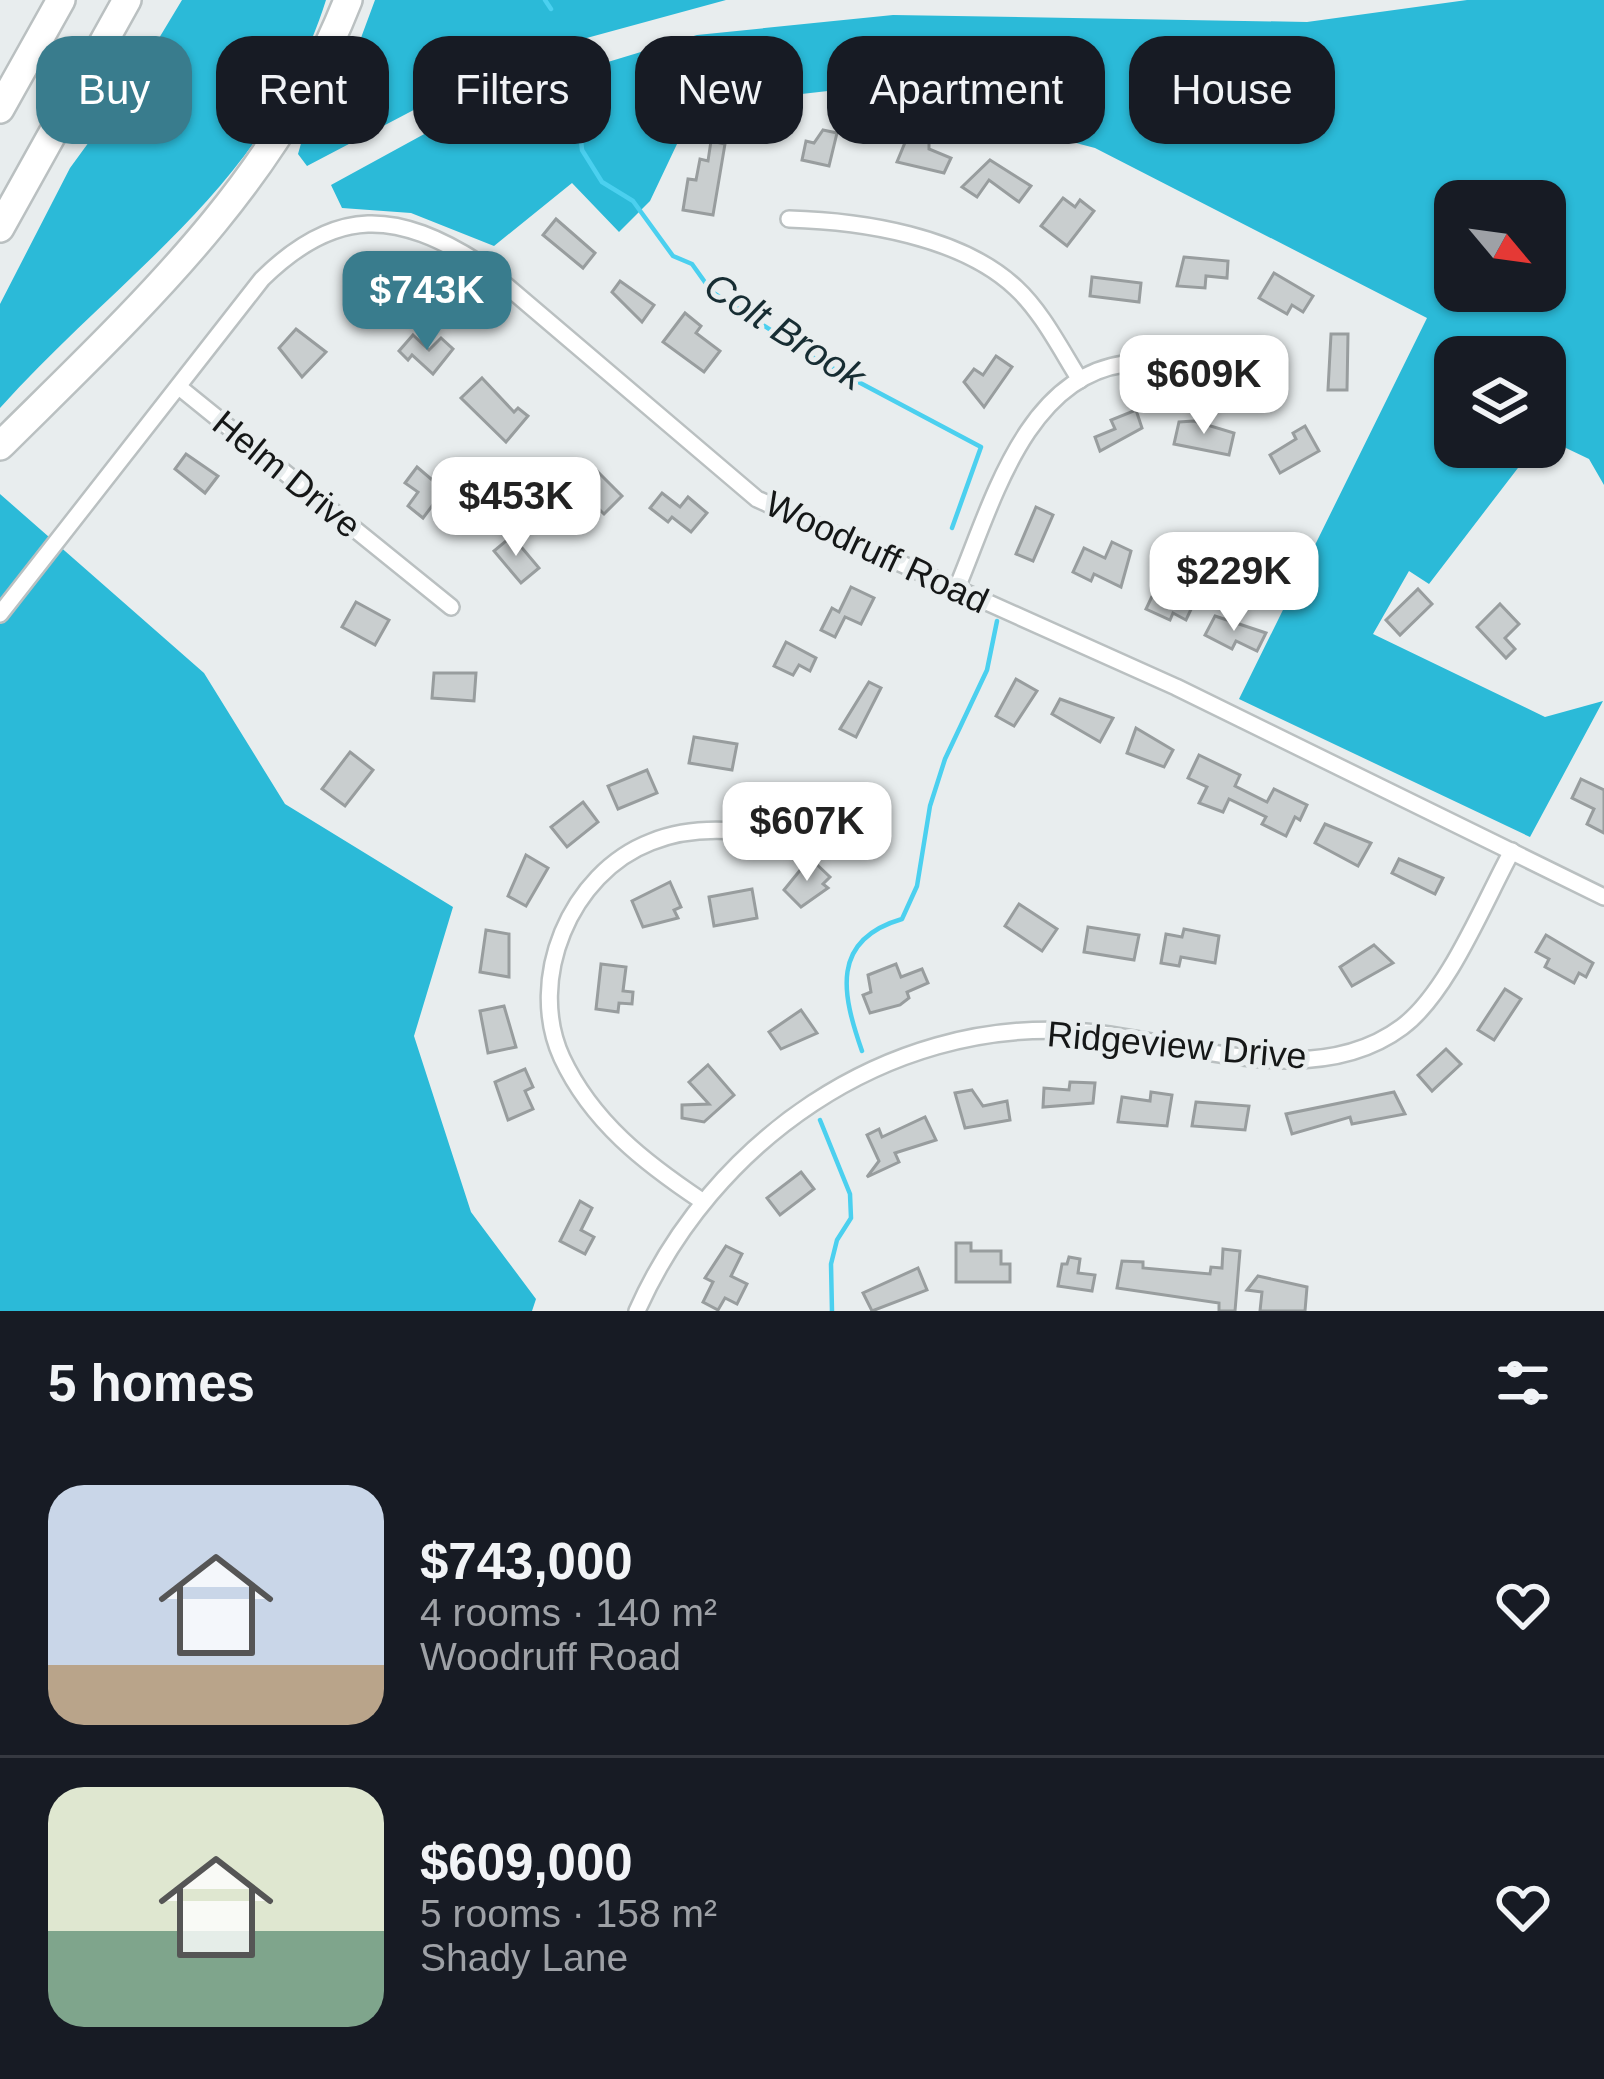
<!DOCTYPE html>
<meta charset="utf-8">
<style>
:root{--surface:#171b24;--page:#20242c;--text:#f1f3f6;--muted:#9ea1a6;--line:#363941;--accent:#397c8d}
body{margin:0;font-family:Arial,sans-serif;background:var(--page);color:var(--text);height:100vh;display:flex;flex-direction:column;font-size:45px;white-space:nowrap}
*{box-sizing:border-box;margin:0}
p{font-size:39px;color:var(--muted)}
.icon{flex:none;width:66px;height:66px;fill:none;stroke:currentColor;stroke-width:2;stroke-linecap:round;stroke-linejoin:round}
.map{position:relative;height:1311px;overflow:hidden}
.drawer{display:flex;flex-direction:column;background:var(--surface);flex:1}
.drawer>*{flex:none}
.hud{position:absolute;left:36px;top:36px;width:1533px;height:108px;display:flex;gap:24px}
.needle{width:78px;rotate:119deg}
.buttons{position:absolute;left:1434px;top:180px;display:grid;gap:24px}
.buttons a{display:grid;place-items:center;width:132px;height:132px;border-radius:24px;background:var(--surface);box-shadow:0 3px 9px #0004;font-size:60px}
.price{position:absolute;translate:-50% -102px;padding:0 27px;border-radius:24px;background:#fff;color:#222;font-size:39px;line-height:78px;filter:drop-shadow(0 3px 6px #0008)}
.price::after{content:'';position:absolute;left:50%;top:72px;width:36px;height:27px;margin-left:-18px;background:inherit;clip-path:polygon(0 0,100% 0,50% 100%)}
.price.on{background:var(--accent);color:#fff}
ul{padding:0;list-style:none}
li{display:flex;align-items:center;gap:36px;height:300px;padding:0 48px}
li+li{border-top:3px solid var(--line)}
li span{display:grid;place-items:center;flex:none;width:336px;height:240px;border-radius:36px;color:#555}
li>.icon{margin-inline-start:auto}
span .icon{width:144px;height:144px;fill:#fffc;stroke-width:1}
li b{font-size:51px}
h2{display:flex;justify-content:space-between;align-items:center;height:144px;padding:0 48px;font-size:51px}
.tag{padding:0 42px;border-radius:36px;background:var(--surface);box-shadow:0 3px 9px #0004;font-size:42px;line-height:108px}
.tag.on{background:var(--accent);color:#fff}
.map>svg:first-child{display:block}
.forest{fill:#2bbad8;fill-rule:evenodd}
.lines{fill:none;stroke-linecap:round;stroke-linejoin:round}
.stream{stroke:#4bd0ef;stroke-width:4.5}
.building{fill:#c9cecf;stroke:#989d9e;stroke-width:3}
.street-casing{stroke:#bac0c1;stroke-width:20}
.highway-casing{stroke:#bac0c1;stroke-width:32}
.street{stroke:#fff;stroke-width:15}
.highway{stroke:#fff;stroke-width:27}
.labels{text-anchor:middle;dominant-baseline:central;stroke-width:10;stroke-linejoin:round;paint-order:stroke}
.street-label{font-size:36px;fill:#151717;stroke:#e8edee}
.water-label{font-size:39px;font-style:italic;fill:#172d33;stroke:#e8edee}
</style>
<div class="map">
<svg width="1604" height="1311" viewBox="0 0 1604 1311">
<rect width="100%" height="100%" fill="#e8edee"/>
<g class="forest">
<path d="M182,0H326C267,186 122,272 0,408V304L70,168L132,83Z"/>
<polygon points="375,0 726,0 561,45 467,82 307,166 298,154 304,133 355,54"/>
<path d="M1467,0H1604V485L1589,459L1545,438V357H1455V447H1534L1429,584L1409,571L1373,634L1545,717L1603,701L1530,837L1239,699L1427,318L1095,148L863,87L695,106L650,201L619,232L572,183L494,246L411,213L342,208L331,185L492,97L697,35L893,15L1307,22ZM1455,201H1545V291H1455Z"/>
<polygon points="0,494 204,673 285,804 453,907 414,1036 471,1212 536,1299 532,1311 0,1311"/>
</g>
<g class="lines">
<g class="stream">
<polyline points="545,0 551,9"/>
<polyline points="578,113 582,150 602,182 633,201 673,256 692,264 712,292 817,360 981,447 952,528"/>
<path d="M862,1051C842,994 830,940 902,919L917,886L930,806L945,759L987,670L997,621"/>
<polyline points="820,1120 850,1194 851,1218 837,1240 831,1264 832,1311"/>
</g>
</g>
<g class="building">
<polygon points="911,128 929,135 929,149 951,158 944,173 897,162"/>
<polygon points="823,130 837,133 829,166 802,160 806,141 814,143"/>
<polygon points="711,141 725,144 713,215 683,210 688,179 696,180 700,159 708,161"/>
<polygon points="990,160 1031,186 1019,202 989,180 977,197 962,187"/>
<polygon points="1063,198 1075,207 1080,200 1094,211 1067,246 1041,226"/>
<polygon points="556,219 595,253 583,268 543,235"/>
<polygon points="1184,257 1228,261 1227,278 1206,276 1205,288 1177,286"/>
<polygon points="1274,273 1313,296 1303,312 1292,305 1287,314 1259,298"/>
<polygon points="1092,277 1141,283 1139,302 1090,296"/>
<polygon points="620,281 654,305 642,322 612,292"/>
<polygon points="685,313 701,326 696,333 720,351 704,372 663,342"/>
<polygon points="296,329 326,352 302,377 279,348"/>
<polygon points="1331,334 1348,334 1347,390 1328,390"/>
<polygon points="413,335 429,350 441,338 453,349 433,374 412,355 408,360 399,351"/>
<polygon points="996,356 1012,367 984,407 964,382 974,369 983,375"/>
<polygon points="482,378 514,412 518,408 528,416 506,442 461,398"/>
<polygon points="1136,410 1142,428 1100,451 1095,437 1115,429 1111,420"/>
<polygon points="1194,421 1234,433 1229,455 1174,444 1179,422"/>
<polygon points="1305,426 1319,451 1280,473 1270,455 1296,439 1293,433"/>
<polygon points="186,454 218,476 205,493 175,469"/>
<polygon points="417,467 444,490 423,518 408,506 418,492 405,483"/>
<polygon points="595,469 622,496 604,514 577,488"/>
<polygon points="662,493 680,507 688,497 707,513 691,532 672,517 668,522 650,508"/>
<polygon points="1036,507 1053,515 1033,561 1016,554"/>
<polygon points="512,536 539,568 521,583 494,551"/>
<polygon points="1112,542 1131,551 1121,587 1094,574 1091,581 1073,572 1084,548 1105,558"/>
<polygon points="851,587 874,598 861,624 845,617 835,637 821,630 832,608 839,612"/>
<polygon points="1418,589 1432,604 1400,635 1386,620"/>
<polygon points="1155,590 1193,605 1186,620 1173,613 1170,620 1146,609"/>
<polygon points="356,602 389,620 375,645 342,627"/>
<polygon points="1500,604 1519,624 1505,638 1515,649 1506,658 1477,627"/>
<polygon points="1215,616 1266,633 1257,651 1236,641 1232,649 1205,635"/>
<polygon points="786,642 816,658 810,671 799,665 793,675 774,666"/>
<polygon points="434,673 476,673 474,701 432,698"/>
<polygon points="1016,679 1037,691 1014,726 996,716"/>
<polygon points="869,682 881,688 856,737 840,729"/>
<polygon points="1060,699 1113,718 1100,742 1052,714"/>
<polygon points="1136,728 1173,750 1164,767 1127,753"/>
<polygon points="694,737 737,744 732,770 689,763"/>
<polygon points="350,752 373,770 345,806 322,789"/>
<polygon points="1199,755 1240,775 1235,786 1267,802 1274,789 1307,805 1300,820 1295,817 1286,836 1262,824 1266,817 1229,799 1223,812 1199,803 1207,787 1188,778"/>
<polygon points="647,770 657,793 618,809 608,786"/>
<polygon points="1581,779 1604,790 1604,833 1587,824 1594,809 1572,798"/>
<polygon points="863,797 866,840 835,842 833,818 824,818 822,800"/>
<polygon points="583,802 598,822 567,847 551,827"/>
<polygon points="1325,824 1371,843 1358,866 1315,843"/>
<polygon points="526,855 548,868 526,906 508,896"/>
<polygon points="810,858 830,877 823,884 828,888 801,907 784,890"/>
<polygon points="1399,859 1443,878 1435,894 1392,873"/>
<polygon points="670,882 681,907 674,910 678,918 643,927 632,901"/>
<polygon points="752,889 757,918 714,926 709,897"/>
<polygon points="1019,904 1057,929 1042,951 1005,926"/>
<polygon points="1088,927 1139,935 1134,960 1084,952"/>
<polygon points="1184,929 1219,936 1215,963 1181,957 1179,966 1161,963 1166,934 1182,937"/>
<polygon points="486,930 509,934 509,977 480,972"/>
<polygon points="1546,935 1593,963 1586,977 1579,973 1574,983 1545,967 1549,959 1536,952"/>
<polygon points="1374,945 1393,963 1352,986 1340,967"/>
<polygon points="601,964 626,967 623,991 633,992 632,1004 619,1003 618,1012 596,1009"/>
<polygon points="896,964 901,977 922,969 928,983 907,992 909,998 900,1005 870,1013 863,995 871,992 868,975"/>
<polygon points="1505,989 1521,999 1494,1040 1478,1030"/>
<polygon points="504,1006 516,1047 488,1053 480,1011"/>
<polygon points="801,1010 817,1033 781,1049 769,1032"/>
<polygon points="1446,1049 1461,1064 1432,1091 1418,1075"/>
<polygon points="708,1065 734,1095 704,1122 682,1118 682,1105 709,1104 689,1082"/>
<polygon points="525,1069 533,1087 525,1091 533,1109 508,1120 495,1082"/>
<polygon points="1070,1082 1095,1083 1093,1103 1043,1107 1044,1088 1069,1090"/>
<polygon points="972,1090 983,1106 1007,1101 1010,1120 965,1128 955,1093"/>
<polygon points="1151,1092 1172,1095 1167,1126 1118,1122 1122,1097 1150,1101"/>
<polygon points="1394,1092 1405,1114 1352,1124 1350,1117 1292,1134 1286,1114"/>
<polygon points="1196,1102 1249,1106 1245,1130 1192,1126"/>
<polygon points="925,1117 936,1140 895,1153 899,1162 867,1177 879,1161 867,1135 879,1129 882,1137"/>
<polygon points="801,1172 814,1189 780,1215 767,1198"/>
<polygon points="580,1201 592,1208 581,1230 594,1237 585,1254 560,1241"/>
<polygon points="956,1243 971,1243 971,1251 1001,1251 1001,1264 1010,1264 1010,1282 956,1282"/>
<polygon points="726,1246 742,1254 731,1276 747,1284 737,1304 725,1298 718,1310 703,1302 713,1282 705,1278"/>
<polygon points="1223,1249 1240,1251 1235,1311 1219,1311 1219,1303 1117,1288 1122,1261 1143,1262 1143,1268 1210,1274 1211,1267 1222,1268"/>
<polygon points="1069,1257 1080,1259 1078,1273 1095,1275 1092,1291 1058,1286 1062,1264 1067,1264"/>
<polygon points="918,1268 927,1290 872,1311 863,1293"/>
<polygon points="1258,1276 1307,1287 1305,1311 1260,1311 1262,1292 1247,1290"/>
</g>
<g class="lines">
<g class="street-casing">
<g id="street">
<path d="M789,219C861,221 961,236 1016,288C1042,312 1061,350 1080,380"/>
<polyline points="179,387 451,607"/>
<path d="M956,590C990,511 1023,378 1124,364C1164,358 1204,368 1243,374"/>
<path d="M0,614L262,279C336,206 397,210 482,265L757,499L1176,687L1604,897"/>
<path d="M702,1201C645,1163 592,1122 562,1058C526,980 570,873 651,842C686,828 722,828 759,834"/>
<path d="M637,1311C712,1142 885,1019 1075,1031C1177,1038 1311,1095 1402,1027C1448,993 1484,902 1512,851"/>
</g>
</g>
<g class="highway-casing">
<g id="highway">
<polyline points="0,109 61,0"/>
<polyline points="0,228 127,0"/>
<path d="M0,446C137,310 276,184 348,0"/>
</g>
</g>
<use href="#street" class="street"/>
<use href="#highway" class="highway"/>
</g>
<g class="labels">
<g class="street-label">
<text transform="translate(287 474) rotate(39)">Helm Drive</text>
<text transform="translate(877 552) rotate(25)">Woodruff Road</text>
<text transform="translate(1177 1045) rotate(5)">Ridgeview Drive</text>
</g>
<g class="water-label">
<text transform="translate(785 331) rotate(33)">Colt Brook</text>
</g>
</g>
</svg>
<div class="buttons">
<a><svg class="needle" viewBox="-14 -14 28 28"><path d="M0-13l5 13h-10z" fill="#e53935"/><path d="M0 13l5-13h-10z" fill="#9ea1a6"/></svg></a>
<a><svg class="icon" aria-label="layers" viewBox="0 0 24 24"><path d="M12 4l9 5-9 5-9-5zM3 14l9 5 9-5"/></svg></a>
</div>
<b class="price on" style="left:427px;top:353px">$743K</b>
<b class="price" style="left:1204px;top:437px">$609K</b>
<b class="price" style="left:516px;top:559px">$453K</b>
<b class="price" style="left:1234px;top:634px">$229K</b>
<b class="price" style="left:807px;top:884px">$607K</b>
<div class="hud">
<a class="tag on">Buy</a>
<a class="tag">Rent</a>
<a class="tag">Filters</a>
<a class="tag">New</a>
<a class="tag">Apartment</a>
<a class="tag">House</a>
</div>
</div>
<section class="drawer">
<h2>5 homes<svg class="icon" aria-label="filters" viewBox="0 0 24 24"><path d="M4 7h16M4 17h16"/><circle cx="9" cy="7" r="2"/><circle cx="15" cy="17" r="2"/></svg></h2>
<ul>
<li><span style="background:linear-gradient(#c9d6e8 75%,#b9a48a 0)"><svg class="icon" aria-label="home" viewBox="0 0 24 24"><path d="M3 11l9-7 9 7M6 9v11h12V9"/></svg></span><div><b>$743,000</b><p>4 rooms · 140 m²</p><p>Woodruff Road</p></div><svg class="icon" aria-label="heart" viewBox="0 0 24 24"><path d="M12 20l-8-8c-3-5 5-10 8-4 3-6 11-1 8 4z"/></svg></li>
<li><span style="background:linear-gradient(#dfe7d0 60%,#7fa58c 0)"><svg class="icon" aria-label="home" viewBox="0 0 24 24"><path d="M3 11l9-7 9 7M6 9v11h12V9"/></svg></span><div><b>$609,000</b><p>5 rooms · 158 m²</p><p>Shady Lane</p></div><svg class="icon" aria-label="heart" viewBox="0 0 24 24"><path d="M12 20l-8-8c-3-5 5-10 8-4 3-6 11-1 8 4z"/></svg></li>
</ul>
</section>
